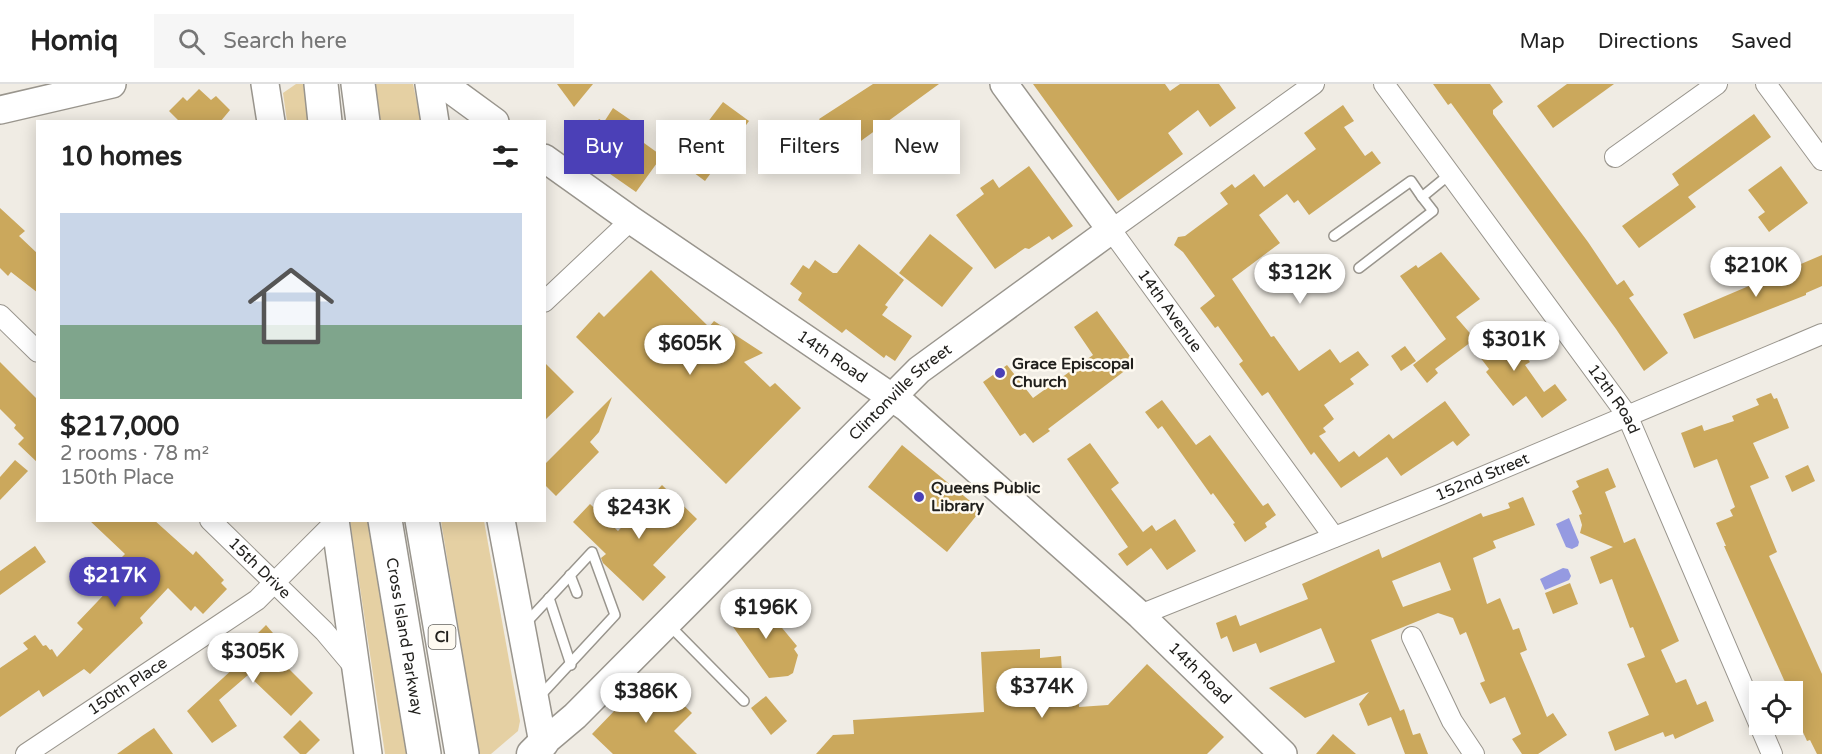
<!DOCTYPE html>
<meta charset="utf-8">
<style>
:root{--surface:#fff;--page:#f6f6f6;--text:#222;--muted:#767676;--line:#e0e0e0;--accent:#4b40b7}
body{margin:0;font-family:"Varela Round",sans-serif;background:var(--page);color:var(--text);height:100vh;display:flex;flex-direction:column;font-size:22px;white-space:nowrap}
*{box-sizing:border-box;margin:0}
p{font-size:20px;color:var(--muted)}
.icon{flex:none;width:33px;height:33px;fill:none;stroke:currentColor;stroke-width:2;stroke-linecap:round;stroke-linejoin:round}
.map{position:relative;flex:1;overflow:hidden}
.side{position:absolute;left:36px;top:36px;width:510px;height:402px;display:flex;flex-direction:column;background:var(--surface);border-radius:0px;box-shadow:0 3px 15px #0003}
.side>*{flex:none}
.top-card{position:absolute;left:564px;top:36px;width:570px;height:54px;display:flex;gap:12px}
.fabs{position:absolute;left:1749px;top:597px;display:grid;gap:12px}
.fabs a{display:grid;place-items:center;width:54px;height:54px;border-radius:0px;background:var(--surface);box-shadow:0 3px 15px #0003;font-size:30px}
.price{position:absolute;translate:-50% -51px;padding:0 14px;border-radius:21px;background:#fff;color:#222;font-size:20px;line-height:39px;filter:drop-shadow(0 2px 3px #0008)}
.price::after{content:'';position:absolute;left:50%;top:36px;width:18px;height:14px;margin-left:-9px;background:inherit;clip-path:polygon(0 0,100% 0,50% 100%)}
.price.on{background:var(--accent);color:#fff}
ul{padding:0;list-style:none}
li{display:grid;align-content:center;gap:12px;height:318px;padding:0 24px}
li span{display:grid;place-items:center;height:186px;border-radius:0px;color:#555}
li>.icon{margin-inline-start:auto}
span .icon{width:108px;height:108px;fill:#fffc;stroke-width:1}
li b{font-size:26px}
h2{display:flex;justify-content:space-between;align-items:center;height:72px;padding:0 24px;font-size:26px}
.pill{padding:0 21px;border-radius:0px;background:var(--surface);box-shadow:0 3px 15px #0003;font-size:21px;line-height:54px}
.pill.on{background:var(--accent);color:#fff}
header{display:flex;align-items:center;gap:36px;box-sizing:border-box;height:84px;padding:0 30px;background:var(--surface);border-bottom:2px solid var(--line)}
header strong{font-size:28px}
nav{display:flex;gap:33px;margin-inline-start:auto;font-size:21px}
.search{width:420px;height:54px;background:var(--page);display:flex;align-items:center;gap:15px;box-sizing:border-box;padding:0 21px;border-radius:0px;color:var(--muted);font-size:22px}
.map>svg:first-child{display:block}
.green{fill:#e5d0a3}
.water{fill:#959ae1}
.building{fill:#cba85c;fill-rule:evenodd}
.lines{fill:none;stroke-linecap:round;stroke-linejoin:round}
.lane-casing{stroke:#99958d;stroke-width:12}
.street-casing{stroke:#99958d;stroke-width:22}
.secondary-casing{stroke:#99958d;stroke-width:30}
.primary-casing{stroke:#99958d;stroke-width:33}
.highway-casing{stroke:#99958d;stroke-width:36}
.lane{stroke:#fff;stroke-width:9}
.street{stroke:#fff;stroke-width:20}
.secondary{stroke:#fff;stroke-width:27}
.primary{stroke:#fff;stroke-width:30}
.highway{stroke:#fff;stroke-width:33}
.poi-dot{fill:#4b40b7;stroke:#fefaf1;stroke-width:2}
.labels{text-anchor:middle;dominant-baseline:central;stroke-width:5;stroke-linejoin:round;paint-order:stroke}
.shield{fill:#fefaf1;stroke:#63615c;stroke-width:1.5}
.shield-label{font-size:15px;font-weight:bold;fill:#201f1c}
.street-label{font-size:16px;fill:#201f1c;stroke:#fefaf1}
.poi-label{font-size:16px;font-weight:bold;fill:#201f1c;stroke:#fefaf1;text-anchor:start}
</style>
<header>
<strong>Homiq</strong>
<div class="search"><svg class="icon" aria-label="search" viewBox="0 0 24 24"><circle cx="10" cy="10" r="6"/><path d="M15 15l6 6"/></svg>Search here</div>
<nav><a>Map</a><a>Directions</a><a>Saved</a></nav>
</header>
<div class="map">
<svg width="1822" height="670" viewBox="0 0 1822 670">
<rect width="100%" height="100%" fill="#f0ece4"/>
<g class="green">
<polygon points="296,0 305,0 310,37 287,37 283,9"/>
<polygon points="375,0 413,0 421,37 380,37"/>
<polygon points="350,437 369,437 408,670 385,670"/>
<polygon points="441,437 484,437 520,637 518,647 491,670 479,670"/>
</g>
<g class="water">
<polygon points="1569,434 1579,458 1578,462 1572,465 1566,463 1556,440"/>
<polygon points="1563,484 1568,485 1571,492 1569,496 1545,506 1540,495"/>
</g>
<g class="building">
<polygon points="557,0 593,0 574,23"/>
<polygon points="873,0 939,0 854,62 842,44 831,52 819,35"/>
<polygon points="1033,0 1165,0 1170,7 1180,0 1219,0 1236,24 1210,43 1198,26 1168,49 1183,70 1118,117"/>
<polygon points="1433,0 1490,0 1503,18 1493,26 1493,30 1588,158 1617,201 1624,196 1634,211 1629,214 1668,269 1644,287 1616,245 1451,19 1448,21"/>
<polygon points="1567,0 1614,0 1553,44 1537,22"/>
<polygon points="199,5 211,16 216,12 230,26 220,38 180,38 169,27 183,13 187,17"/>
<polygon points="723,18 749,37 705,97 678,77"/>
<polygon points="1343,21 1354,37 1344,43 1365,72 1372,67 1381,79 1309,131 1298,116 1294,119 1287,110 1259,131 1280,159 1232,195 1271,253 1274,252 1299,287 1330,265 1340,279 1358,267 1369,281 1350,295 1354,300 1324,321 1334,335 1323,344 1326,348 1319,352 1339,378 1354,367 1359,373 1389,350 1393,355 1445,317 1470,351 1457,362 1453,357 1401,392 1387,373 1341,404 1314,368 1311,371 1268,308 1262,312 1239,280 1243,277 1218,242 1215,244 1200,224 1215,212 1183,168 1174,161 1178,153 1185,152 1228,120 1220,109 1232,100 1235,104 1254,90 1264,103 1316,65 1304,49"/>
<polygon points="613,24 632,37 626,46 662,72 636,108 577,67 599,35 604,38"/>
<polygon points="1754,30 1771,53 1688,113 1696,123 1639,164 1622,142 1679,101 1672,90"/>
<polygon points="1029,82 1073,142 1052,156 1049,152 1029,165 1025,164 995,185 956,131 984,110 980,104 993,95 999,104"/>
<polygon points="1781,82 1808,119 1769,148 1758,133 1765,128 1748,106"/>
<polygon points="0,124 25,147 19,152 38,170 38,209 11,188 8,192 0,184"/>
<polygon points="930,150 973,184 942,223 899,189"/>
<polygon points="859,160 904,196 885,221 888,223 882,231 912,252 895,277 886,271 884,274 846,245 842,249 798,216 802,209 790,200 803,181 809,185 815,176 833,189 837,189"/>
<polygon points="1441,168 1480,215 1456,233 1475,255 1435,285 1438,289 1427,299 1413,281 1446,255 1400,192 1416,181 1418,184"/>
<polygon points="1822,171 1822,202 1806,209 1806,211 1694,255 1683,230"/>
<polygon points="651,186 709,243 714,237 763,269 744,278 770,303 775,299 801,324 726,400 576,253 599,228 604,233"/>
<polygon points="1097,227 1135,279 1048,345 1050,347 1033,359 1025,349 1020,352 983,298 1007,281 1033,314 1093,271 1074,243"/>
<polygon points="1499,239 1530,278 1525,281 1544,308 1555,300 1567,316 1542,334 1526,312 1513,322 1486,288 1489,285 1470,260"/>
<polygon points="1405,262 1416,277 1401,287 1391,272"/>
<polygon points="0,278 38,316 38,379 18,360 24,354 14,344 16,341 0,325"/>
<polygon points="544,278 574,308 544,337"/>
<polygon points="1771,309 1774,315 1777,314 1789,344 1753,359 1769,394 1750,402 1777,468 1769,472 1822,590 1822,670 1817,670 1810,656 1807,657 1797,635 1802,633 1792,608 1784,596 1724,462 1726,462 1716,439 1733,432 1730,426 1735,423 1717,375 1694,384 1681,349 1702,341 1704,347 1734,337 1732,332 1759,321 1756,315"/>
<polygon points="612,313 599,348 590,358 599,368 556,412 544,400 544,381"/>
<polygon points="1162,316 1196,361 1210,351 1263,422 1268,419 1276,431 1265,439 1267,443 1245,458 1233,440 1235,439 1213,409 1211,411 1162,342 1158,345 1145,328"/>
<polygon points="1090,359 1119,399 1111,405 1143,448 1152,441 1156,447 1175,435 1196,467 1167,486 1151,464 1127,482 1118,470 1128,463 1067,375"/>
<polygon points="902,361 981,426 947,468 868,403"/>
<polygon points="15,376 28,387 0,416 0,393"/>
<polygon points="1808,381 1815,397 1792,408 1785,392"/>
<polygon points="1608,384 1616,403 1605,408 1624,459 1635,454 1679,557 1661,566 1676,599 1686,595 1697,621 1706,617 1714,637 1675,655 1673,650 1665,653 1663,648 1615,667 1608,648 1649,631 1627,580 1645,573 1633,543 1630,544 1612,495 1600,500 1590,473 1613,463 1580,449 1582,441 1579,431 1582,430 1572,407 1579,403 1576,397"/>
<polygon points="662,401 697,435 653,481 666,493 643,517 603,479 601,474 606,470 573,438 590,420 618,447"/>
<path d="M1523,413L1535,441L1493,457L1496,464L1473,474L1487,520L1500,514L1513,546L1519,544L1527,566L1520,569L1547,633L1553,629L1567,651L1538,670H1522L1512,655L1521,650L1505,613L1490,620L1480,599L1485,597L1466,548L1460,551L1453,534L1438,529L1371,556L1400,627L1404,625L1413,651L1420,649L1428,670H1405L1391,633L1368,642L1359,620L1369,608L1305,634L1269,604L1335,578L1321,544L1260,569L1256,559L1233,568L1227,552L1221,555L1216,539L1236,531L1240,542L1308,515L1302,500L1379,465L1382,474L1481,429L1483,433L1510,424L1508,419ZM1440,478L1451,506L1403,523L1392,497Z"/>
<polygon points="89,436 154,436 193,471 196,467 224,496 221,499 227,505 203,530 195,522 191,527 168,504 140,534 143,539 90,590 84,585 43,613 39,606 0,633 0,584 28,565 23,559 35,551 43,562 46,561 50,566 52,565 57,573 83,545 77,539 117,497 107,488 125,470"/>
<polygon points="35,462 46,478 0,511 0,487"/>
<polygon points="1570,499 1578,520 1553,530 1545,509"/>
<polygon points="758,515 797,562 794,565 798,571 793,589 788,592 769,594 729,537"/>
<polygon points="266,541 293,572 285,581 313,609 291,632 248,591 219,616 237,642 212,659 187,627 247,572 241,566"/>
<polygon points="1040,565 1040,574 1061,572 1063,604 1078,603 1079,623 1108,621 1147,580 1224,653 1207,670 816,670 833,651 854,650 853,636 984,628 981,568"/>
<polygon points="658,596 692,629 674,647 697,670 613,670 592,650 643,597 650,604"/>
<polygon points="766,612 787,637 771,651 751,624"/>
<polygon points="300,636 320,656 306,670 300,670 283,653"/>
<polygon points="154,644 173,670 117,670 142,652"/>
<polygon points="1333,650 1356,670 1316,670"/>
</g>
<g class="lines">
<g class="lane-casing">
<g id="lane">
<polyline points="1334,152 1411,97 1422,113 1450,90"/>
<polyline points="1359,184 1433,127 1422,113"/>
<polyline points="570,491 577,509"/>
<polyline points="549,514 571,581"/>
<polyline points="526,539 592,468 615,531 539,613"/>
<polyline points="668,540 744,617"/>
</g>
</g>
<g class="street-casing">
<g id="street">
<path id="s1" d="M1314,0L1111,146L1334,453"/>
<path id="s2" d="M1384,0L1627,331L1772,670"/>
<polyline points="1766,0 1822,76"/>
<polyline points="1615,73 1717,0"/>
<polyline points="544,218 631,136"/>
<polyline points="0,231 38,268"/>
<path id="s3" d="M210,436L324,547L356,585"/>
<path id="s4" d="M1140,531L1442,410L1822,250"/>
<polyline points="1412,553 1452,637 1474,670"/>
<path id="s5" d="M26,670L257,516L335,438"/>
</g>
</g>
<g class="secondary-casing">
<g id="secondary">
<polyline points="265,0 271,38"/>
<polyline points="429,0 435,38"/>
<polyline points="443,0 495,38"/>
<polyline points="0,26 112,0"/>
<path id="s6" d="M544,74L631,136L906,323L1140,531L1283,670"/>
<polyline points="335,436 368,670"/>
<path id="s7" d="M501,436L543,659L575,632L919,286L1111,146L1004,0"/>
</g>
</g>
<g class="primary-casing">
<polyline id="primary" points="532,670 543,659"/>
</g>
<g class="highway-casing">
<g id="highway">
<polyline points="321,0 325,38"/>
<polyline points="358,0 363,38"/>
<path id="s8" d="M385,436L424,670"/>
<polyline points="422,436 462,670"/>
</g>
</g>
<use href="#lane" class="lane"/>
<use href="#street" class="street"/>
<use href="#secondary" class="secondary"/>
<use href="#primary" class="primary"/>
<use href="#highway" class="highway"/>
</g>
<g class="poi-dot">
<circle cx="1000" cy="289" r="6"/>
<circle cx="919" cy="413" r="6"/>
</g>
<g class="labels">
<rect class="shield" x="428.5" y="541" width="27" height="24" rx="4.5"/>
<g class="shield-label">
<text x="442" y="553">CI</text>
</g>
<g class="street-label">
<text stroke="none"><textPath href="#s1" startOffset="350">14th Avenue</textPath></text>
<text stroke="none"><textPath href="#s6" startOffset="350">14th Road</textPath></text>
<text stroke="none"><textPath href="#s7" startOffset="728">Clintonville Street</textPath></text>
<text stroke="none"><textPath href="#s2" startOffset="390">12th Road</textPath></text>
<text stroke="none"><textPath href="#s4" startOffset="369">152nd Street</textPath></text>
<text stroke="none"><textPath href="#s3" startOffset="69">15th Drive</textPath></text>
<text stroke="none"><textPath href="#s8" startOffset="118">Cross Island Parkway</textPath></text>
<text stroke="none"><textPath href="#s6" startOffset="836">14th Road</textPath></text>
<text stroke="none"><textPath href="#s5" startOffset="122">150th Place</textPath></text>
</g>
<g class="poi-label">
<text x="1012" y="280">Grace Episcopal<tspan x="1012" dy="18">Church</tspan></text>
<text x="931" y="404">Queens Public<tspan x="931" dy="18">Library</tspan></text>
</g>
</g>
</svg>
<div class="fabs">
<a><svg class="icon" aria-label="locate" viewBox="0 0 24 24"><circle cx="12" cy="12" r="6"/><path d="M12 2v4M12 18v4M2 12h4M18 12h4"/></svg></a>
</div>
<b class="price" style="left:1756px;top:214px">$210K</b>
<b class="price" style="left:1300px;top:221px">$312K</b>
<b class="price" style="left:1514px;top:288px">$301K</b>
<b class="price" style="left:690px;top:292px">$605K</b>
<b class="price" style="left:639px;top:456px">$243K</b>
<b class="price on" style="left:115px;top:524px">$217K</b>
<b class="price" style="left:766px;top:556px">$196K</b>
<b class="price" style="left:253px;top:600px">$305K</b>
<b class="price" style="left:1042px;top:635px">$374K</b>
<b class="price" style="left:646px;top:640px">$386K</b>
<div class="top-card">
<a class="pill on">Buy</a>
<a class="pill">Rent</a>
<a class="pill">Filters</a>
<a class="pill">New</a>
</div>
<section class="side">
<h2>10 homes<svg class="icon" aria-label="filters" viewBox="0 0 24 24"><path d="M4 7h16M4 17h16"/><circle cx="9" cy="7" r="2"/><circle cx="15" cy="17" r="2"/></svg></h2>
<ul>
<li><span style="background:linear-gradient(#c9d6e8 60%,#7fa58c 0)"><svg class="icon" aria-label="home" viewBox="0 0 24 24"><path d="M3 11l9-7 9 7M6 9v11h12V9"/></svg></span><div><b>$217,000</b><p>2 rooms · 78 m²</p><p>150th Place</p></div></li>
</ul>
</section>
</div>
